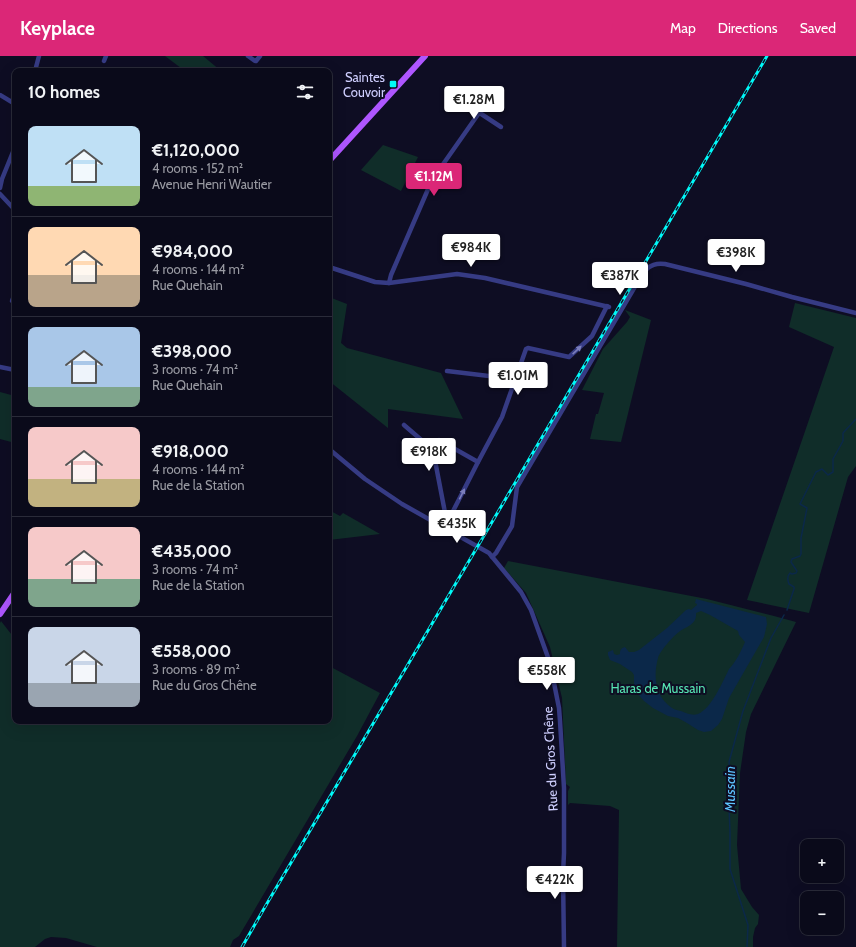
<!DOCTYPE html>
<meta charset="utf-8">
<style>
:root{--surface:#0a0a1a;--page:#131323;--text:#f1f3f6;--muted:#999aa2;--line:#2a2b39;--accent:#db2777}
body{margin:0;font-family:Cabin,sans-serif;background:var(--page);color:var(--text);height:100vh;display:flex;flex-direction:column;font-size:15px;white-space:nowrap}
*{box-sizing:border-box;margin:0}
p{font-size:13px;color:var(--muted)}
.icon{flex:none;width:22px;height:22px;fill:none;stroke:currentColor;stroke-width:2;stroke-linecap:round;stroke-linejoin:round}
.map{position:relative;flex:1;overflow:hidden}
.panel{position:absolute;left:12px;top:12px;width:320px;height:656px;display:flex;flex-direction:column;background:var(--surface);border-radius:8px;box-shadow:0 4px 16px #0002,0 0 0 1px var(--line)}
.panel>*{flex:none}
.fabs{position:absolute;left:800px;top:783px;display:grid;gap:8px}
.fabs a{display:grid;place-items:center;width:44px;height:44px;border-radius:8px;background:var(--surface);box-shadow:0 4px 16px #0002,0 0 0 1px var(--line);font-size:20px}
.price{position:absolute;translate:-50% -34px;padding:0 9px;border-radius:4px;background:#fff;color:#222;font-size:13px;line-height:26px;filter:drop-shadow(0 1px 2px #0008)}
.price::after{content:'';position:absolute;left:50%;top:24px;width:12px;height:9px;margin-left:-6px;background:inherit;clip-path:polygon(0 0,100% 0,50% 100%)}
.price.selected{background:var(--accent);color:#fff}
ul{padding:0;list-style:none}
li{display:flex;align-items:center;gap:12px;height:100px;padding:0 16px}
li+li{border-top:1px solid var(--line)}
li span{display:grid;place-items:center;flex:none;width:112px;height:80px;border-radius:8px;color:#555}
li>.icon{margin-inline-start:auto}
span .icon{width:48px;height:48px;fill:#fffc;stroke-width:1}
li b{font-size:17px}
h2{display:flex;justify-content:space-between;align-items:center;height:48px;padding:0 16px;font-size:17px}
header{display:flex;align-items:center;gap:24px;box-sizing:border-box;height:56px;padding:0 20px;background:var(--accent);color:#fff}
header strong{font-size:19px}
nav{display:flex;gap:22px;margin-inline-start:auto;font-size:14px}
.map>svg:first-child{display:block}
.green{fill:#102d29}
.water{fill:#0b2849;fill-rule:evenodd}
.lines{fill:none;stroke-linecap:round;stroke-linejoin:round}
.stream{stroke:#0b2849;stroke-width:1.5}
.minor{stroke:#363b84;stroke-width:4.5}
.major{stroke:#ae56ff;stroke-width:6}
.rail-casing{stroke:#00faf9;stroke-width:3}
.rail{stroke:#0e0d23;stroke-width:1.5;stroke-dasharray:4.5;stroke-linecap:butt}
.oneway{fill:#7b7ebb}
.poi-dot{fill:#00faf9;stroke:#0e0d23;stroke-width:1.5}
.labels{text-anchor:middle;dominant-baseline:central;stroke-width:4;stroke-linejoin:round;paint-order:stroke}
.poi-label{font-size:13px;fill:#cfcfff;stroke:#0e0d23;text-anchor:end}
.park-label{font-size:13px;fill:#56e3b2;stroke:#0e0d23}
.street-label{font-size:13px;fill:#cfcfff;stroke:#0e0d23}
.water-label{font-size:14px;font-style:italic;fill:#5dc4ff;stroke:#0e0d23}
</style>
<header>
<strong>Keyplace</strong>
<nav><a>Map</a><a>Directions</a><a>Saved</a></nav>
</header>
<div class="map">
<svg width="856" height="891" viewBox="0 0 856 891">
<rect width="100%" height="100%" fill="#0e0d23"/>
<g class="green">
<polygon points="165,0 203,0 221,15 185,15"/>
<polygon points="383,89 418,101 401,135 361,114"/>
<polygon points="329,241 347,248 341,287 347,292 441,317 463,363 388,353 388,372 329,325"/>
<polygon points="795,247 856,262 856,410 848,421 809,557 747,544 834,291 789,271"/>
<polygon points="625,254 651,264 621,386 590,383 596,358 598,358 604,337 582,334 603,293 627,266 630,261"/>
<polygon points="0,336 15,340 15,387 0,383"/>
<polygon points="329,454 340,460 343,457 380,478 329,484"/>
<polygon points="508,505 707,543 774,560 796,566 751,658 746,676 740,717 737,789 741,833 752,851 759,859 758,868 755,872 753,881 753,891 617,891 619,754 610,750 570,747 568,749 568,735 570,731 566,728 562,642 550,591 526,537 504,512"/>
<polygon points="1,565 15,583 15,665 329,665 329,610 380,637 357,680 239,880 233,884 230,891 97,891 66,882 51,881 45,883 35,891 0,891 0,567"/>
</g>
<path class="water" d="M696,543L766,561L767,568L764,581L729,642L722,663L718,669L711,675L704,676L698,674L687,667L678,662L668,660L653,652L644,645L636,636L634,631V619L632,616L620,608L610,604L608,599V596L613,594L614,598L617,599L620,598C620,594 621,592 625,591L629,596H634L639,594L667,572L686,554L689,553L691,554L697,549V548L695,547ZM701,555L710,559L738,575L739,579L745,586C741,595 736,606 729,613C723,625 712,652 698,658C692,660 686,657 681,655C678,654 675,654 672,652C655,640 653,621 658,602C660,595 673,580 679,576C687,570 697,569 696,557Z"/>
<g class="lines">
<g class="stream">
<path d="M787,554L794,533V531L789,528C787,523 787,520 790,517L792,518L796,517L797,515L791,506L792,503L800,500L801,498V482L807,452L800,448L816,416L822,413L828,419L833,416V403L843,385V377L856,363"/>
<polyline points="747,891 748,869 730,813 730,776 729,751 731,722 729,706 743,655 771,582 784,559"/>
</g>
<g class="minor">
<polyline points="248,0 255,5 256,5 260,0"/>
<polyline points="104,5 106,0"/>
<polyline points="35,15 39,0"/>
<polyline points="0,39 15,48"/>
<polyline points="457,42 501,71"/>
<polyline points="0,132 2,123 15,91"/>
<polyline points="0,138 15,154"/>
<polyline points="329,211 375,226 389,227 457,218 485,222 609,251"/>
<polyline points="389,227 391,219 432,124 479,57"/>
<polyline points="12,245 15,237"/>
<polyline points="0,311 15,314"/>
<polyline points="447,315 515,323"/>
<polyline points="404,369 433,394 447,467"/>
<polyline points="435,388 439,384 478,406"/>
<polyline points="329,393 365,423 402,448 489,497 521,536 531,554 550,607 559,652 560,665 564,732 564,797 563,819 564,891"/>
<polyline points="444,472 447,467 478,406 502,361 526,293 528,292 569,301 592,280 607,250"/>
<path d="M492,501L496,497L512,470L517,431L633,234C642,220 646,205 665,208L746,228L792,241L856,257"/>
</g>
<g class="major">
<polyline points="329,105 425,0"/>
<polyline points="0,558 15,536"/>
</g>
<g class="rail-casing">
<polyline id="rail" points="242,891 269,844 767,0"/>
</g>
<use href="#rail" class="rail"/>
</g>
<defs><path id="oneway-solid" d="M-6-.8H1V-3.2L6.5 0L1 3.2V.8H-6Z"/></defs>
<g class="oneway">
<use href="#oneway-solid" transform="translate(577 294) rotate(-43)"/>
<use href="#oneway-solid" transform="translate(462 438) rotate(-64)"/>
</g>
<rect class="poi-dot" x="389" y="24" width="8" height="8" rx="2"/>
<g class="labels">
<g class="poi-label">
<text x="385" y="21">Saintes<tspan x="385" dy="15">Couvoir</tspan></text>
</g>
<g class="park-label">
<text x="658" y="632">Haras de Mussain</text>
</g>
<g class="street-label">
<text transform="translate(550 703) rotate(-93)">Rue du Gros Chêne</text>
</g>
<g class="water-label">
<text transform="translate(730 733) rotate(-90)">Mussain</text>
</g>
</g>
</svg>
<div class="fabs">
<a>+</a>
<a>−</a>
</div>
<b class="price" style="left:474px;top:64px">€1.28M</b>
<b class="price selected" style="left:434px;top:141px">€1.12M</b>
<b class="price" style="left:471px;top:212px">€984K</b>
<b class="price" style="left:736px;top:217px">€398K</b>
<b class="price" style="left:620px;top:240px">€387K</b>
<b class="price" style="left:518px;top:340px">€1.01M</b>
<b class="price" style="left:429px;top:416px">€918K</b>
<b class="price" style="left:457px;top:488px">€435K</b>
<b class="price" style="left:547px;top:635px">€558K</b>
<b class="price" style="left:555px;top:844px">€422K</b>
<section class="panel">
<h2>10 homes<svg class="icon" aria-label="filters" viewBox="0 0 24 24"><path d="M4 7h16M4 17h16"/><circle cx="9" cy="7" r="2"/><circle cx="15" cy="17" r="2"/></svg></h2>
<ul>
<li><span style="background:linear-gradient(#bfe0f5 75%,#8fb573 0)"><svg class="icon" aria-label="home" viewBox="0 0 24 24"><path d="M3 11l9-7 9 7M6 9v11h12V9"/></svg></span><div><b>€1,120,000</b><p>4 rooms · 152 m²</p><p>Avenue Henri Wautier</p></div></li>
<li><span style="background:linear-gradient(#ffd9b3 60%,#b9a48a 0)"><svg class="icon" aria-label="home" viewBox="0 0 24 24"><path d="M3 11l9-7 9 7M6 9v11h12V9"/></svg></span><div><b>€984,000</b><p>4 rooms · 144 m²</p><p>Rue Quehain</p></div></li>
<li><span style="background:linear-gradient(#a9c7e8 75%,#7fa58c 0)"><svg class="icon" aria-label="home" viewBox="0 0 24 24"><path d="M3 11l9-7 9 7M6 9v11h12V9"/></svg></span><div><b>€398,000</b><p>3 rooms · 74 m²</p><p>Rue Quehain</p></div></li>
<li><span style="background:linear-gradient(#f6c9c9 65%,#c2b280 0)"><svg class="icon" aria-label="home" viewBox="0 0 24 24"><path d="M3 11l9-7 9 7M6 9v11h12V9"/></svg></span><div><b>€918,000</b><p>4 rooms · 144 m²</p><p>Rue de la Station</p></div></li>
<li><span style="background:linear-gradient(#f6c9c9 65%,#7fa58c 0)"><svg class="icon" aria-label="home" viewBox="0 0 24 24"><path d="M3 11l9-7 9 7M6 9v11h12V9"/></svg></span><div><b>€435,000</b><p>3 rooms · 74 m²</p><p>Rue de la Station</p></div></li>
<li><span style="background:linear-gradient(#c9d6e8 70%,#9aa5b1 0)"><svg class="icon" aria-label="home" viewBox="0 0 24 24"><path d="M3 11l9-7 9 7M6 9v11h12V9"/></svg></span><div><b>€558,000</b><p>3 rooms · 89 m²</p><p>Rue du Gros Chêne</p></div></li>
</ul>
</section>
</div>
